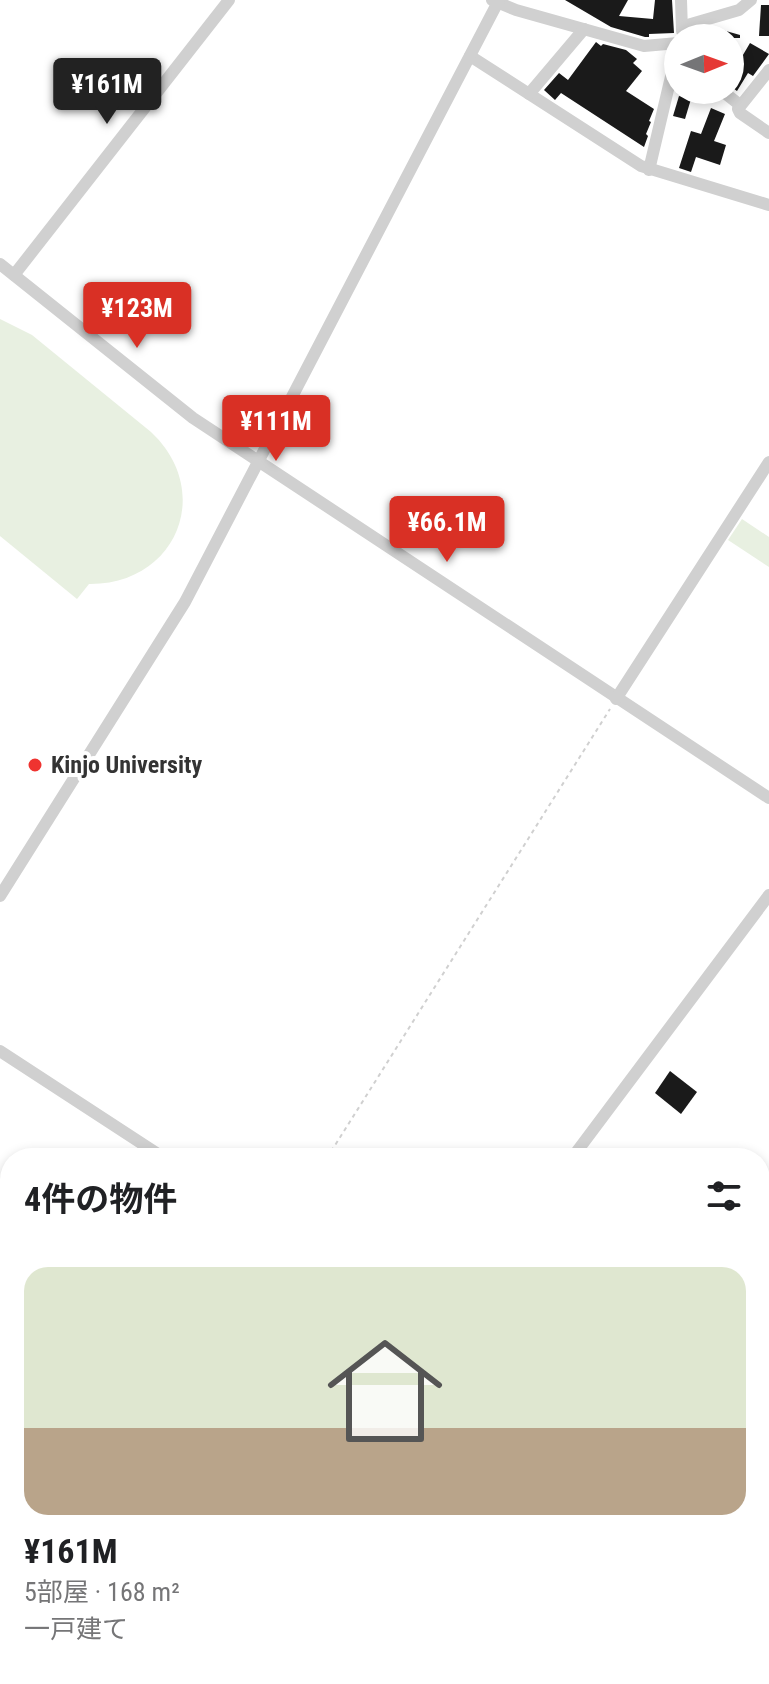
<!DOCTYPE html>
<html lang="ja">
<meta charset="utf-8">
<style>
:root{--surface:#fff;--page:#f2f2f2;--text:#202124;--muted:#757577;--accent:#d93025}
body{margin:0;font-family:"Roboto Condensed","Noto Sans JP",sans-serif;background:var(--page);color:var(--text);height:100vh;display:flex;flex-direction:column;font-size:30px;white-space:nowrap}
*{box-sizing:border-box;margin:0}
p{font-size:26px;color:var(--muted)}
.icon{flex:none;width:44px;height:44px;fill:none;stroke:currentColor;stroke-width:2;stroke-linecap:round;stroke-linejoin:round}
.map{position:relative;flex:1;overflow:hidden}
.sheet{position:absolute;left:0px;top:1148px;width:770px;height:536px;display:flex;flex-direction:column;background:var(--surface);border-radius:32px 32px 0 0;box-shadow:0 4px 12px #0003}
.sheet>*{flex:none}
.needle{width:52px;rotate:89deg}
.fabs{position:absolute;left:664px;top:24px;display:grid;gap:16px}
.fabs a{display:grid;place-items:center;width:80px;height:80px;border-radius:50%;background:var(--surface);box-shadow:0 4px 12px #0003;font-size:40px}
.price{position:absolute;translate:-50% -68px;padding:0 18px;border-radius:8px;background:var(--accent);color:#fff;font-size:26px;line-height:52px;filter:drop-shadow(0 2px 4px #0008)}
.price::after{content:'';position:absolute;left:50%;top:48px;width:24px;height:18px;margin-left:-12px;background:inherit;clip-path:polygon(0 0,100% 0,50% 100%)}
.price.on{background:#222;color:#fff}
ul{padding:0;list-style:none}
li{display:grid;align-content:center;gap:16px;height:424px;padding:0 24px}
li span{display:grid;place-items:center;height:248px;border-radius:24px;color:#555}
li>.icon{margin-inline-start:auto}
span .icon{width:144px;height:144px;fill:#fffc;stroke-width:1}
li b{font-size:34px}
h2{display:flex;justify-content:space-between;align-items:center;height:96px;padding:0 24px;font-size:34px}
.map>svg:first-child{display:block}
.green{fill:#e8f0e1}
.building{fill:#1a1a1a}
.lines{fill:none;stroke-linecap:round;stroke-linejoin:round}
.path{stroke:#d0d0d0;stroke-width:2;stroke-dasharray:4 4;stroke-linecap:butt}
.minor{stroke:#d0d0d0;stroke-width:12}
.poi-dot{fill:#ef3330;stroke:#fff;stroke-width:3}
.labels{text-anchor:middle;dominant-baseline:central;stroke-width:8;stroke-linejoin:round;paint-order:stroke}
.poi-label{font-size:24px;font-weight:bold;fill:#333;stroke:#fff;text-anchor:start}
</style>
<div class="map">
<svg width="769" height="1684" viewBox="0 0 769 1684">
<rect width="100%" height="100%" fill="#fff"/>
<g class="green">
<path d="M0,319L32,335L151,432C215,492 176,585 89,584L77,599L0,536Z"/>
<polygon points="742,519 769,537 769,567 728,540"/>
</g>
<g class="building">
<polygon points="565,0 628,0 619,16 653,19 655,0 672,0 674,33 649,34 649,37 645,37 611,27"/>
<polygon points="761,5 769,5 769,36 759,36"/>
<polygon points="712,27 740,35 740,38 706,38 709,28"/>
<polygon points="596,42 601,46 603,44 626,50 637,59 633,63 642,71 626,91 654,109 649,121 651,122 646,134 648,136 644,147 561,93 555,100 544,90 559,73 568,80"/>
<polygon points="750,43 769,54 753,76 748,73 737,91 730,86 730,77"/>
<polygon points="679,96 691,99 685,119 673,116"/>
<polygon points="711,108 725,114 714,141 726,145 720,165 696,157 691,172 679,168 691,131 701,134"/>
<polygon points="670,1071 697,1092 681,1114 655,1093"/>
<polygon points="0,1602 10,1608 10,1625 0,1641"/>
<polygon points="464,1674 545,1677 545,1684 464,1684"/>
</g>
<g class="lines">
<polyline class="path" points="327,1158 610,709"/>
<g class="minor">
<polyline points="492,0 516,10 644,46 678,43"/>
<polyline points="681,0 682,31"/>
<polyline points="684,26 739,10 751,0"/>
<polyline points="470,56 641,166 769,205"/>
<polyline points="769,70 738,109 740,113 769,133"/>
<polyline points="721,90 740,105"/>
<polyline points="529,94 584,29"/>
<polyline points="649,170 678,47"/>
<polyline points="0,264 193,418 769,798"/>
<polyline points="14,275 229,0"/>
<polyline points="616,699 769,462"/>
<polyline points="0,896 185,602 499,0"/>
<polyline points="0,1051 164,1158"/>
<polyline points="572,1158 769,895"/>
<polyline points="760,1343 769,1343"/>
<polyline points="0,1395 10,1401"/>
<polyline points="760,1430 769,1435"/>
<polyline points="760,1500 769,1500"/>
<polyline points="0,1666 10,1651"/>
<polyline points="446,1674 448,1684"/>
<polyline points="579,1674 580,1684"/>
<polyline points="721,1674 724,1684"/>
<polyline points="233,1684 234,1674"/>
<polyline points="622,1684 630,1674"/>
</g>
</g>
<circle class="poi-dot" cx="35" cy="765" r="8"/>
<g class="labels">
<g class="poi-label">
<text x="51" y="765">Kinjo University</text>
</g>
</g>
</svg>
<div class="fabs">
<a><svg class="needle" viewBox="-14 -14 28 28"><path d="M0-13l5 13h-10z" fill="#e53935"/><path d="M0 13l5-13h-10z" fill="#757577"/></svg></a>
</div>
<b class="price on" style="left:107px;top:126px">¥161M</b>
<b class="price" style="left:137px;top:350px">¥123M</b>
<b class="price" style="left:276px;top:463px">¥111M</b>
<b class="price" style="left:447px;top:564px">¥66.1M</b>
<section class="sheet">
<h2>4件の物件<svg class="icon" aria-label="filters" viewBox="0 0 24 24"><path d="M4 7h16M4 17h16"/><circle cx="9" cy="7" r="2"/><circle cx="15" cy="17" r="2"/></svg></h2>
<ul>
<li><span style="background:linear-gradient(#dfe7d0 65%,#b9a48a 0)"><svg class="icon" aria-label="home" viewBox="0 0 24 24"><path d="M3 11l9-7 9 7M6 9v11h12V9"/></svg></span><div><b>¥161M</b><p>5部屋 · 168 m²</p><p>一戸建て</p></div></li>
</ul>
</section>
</div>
